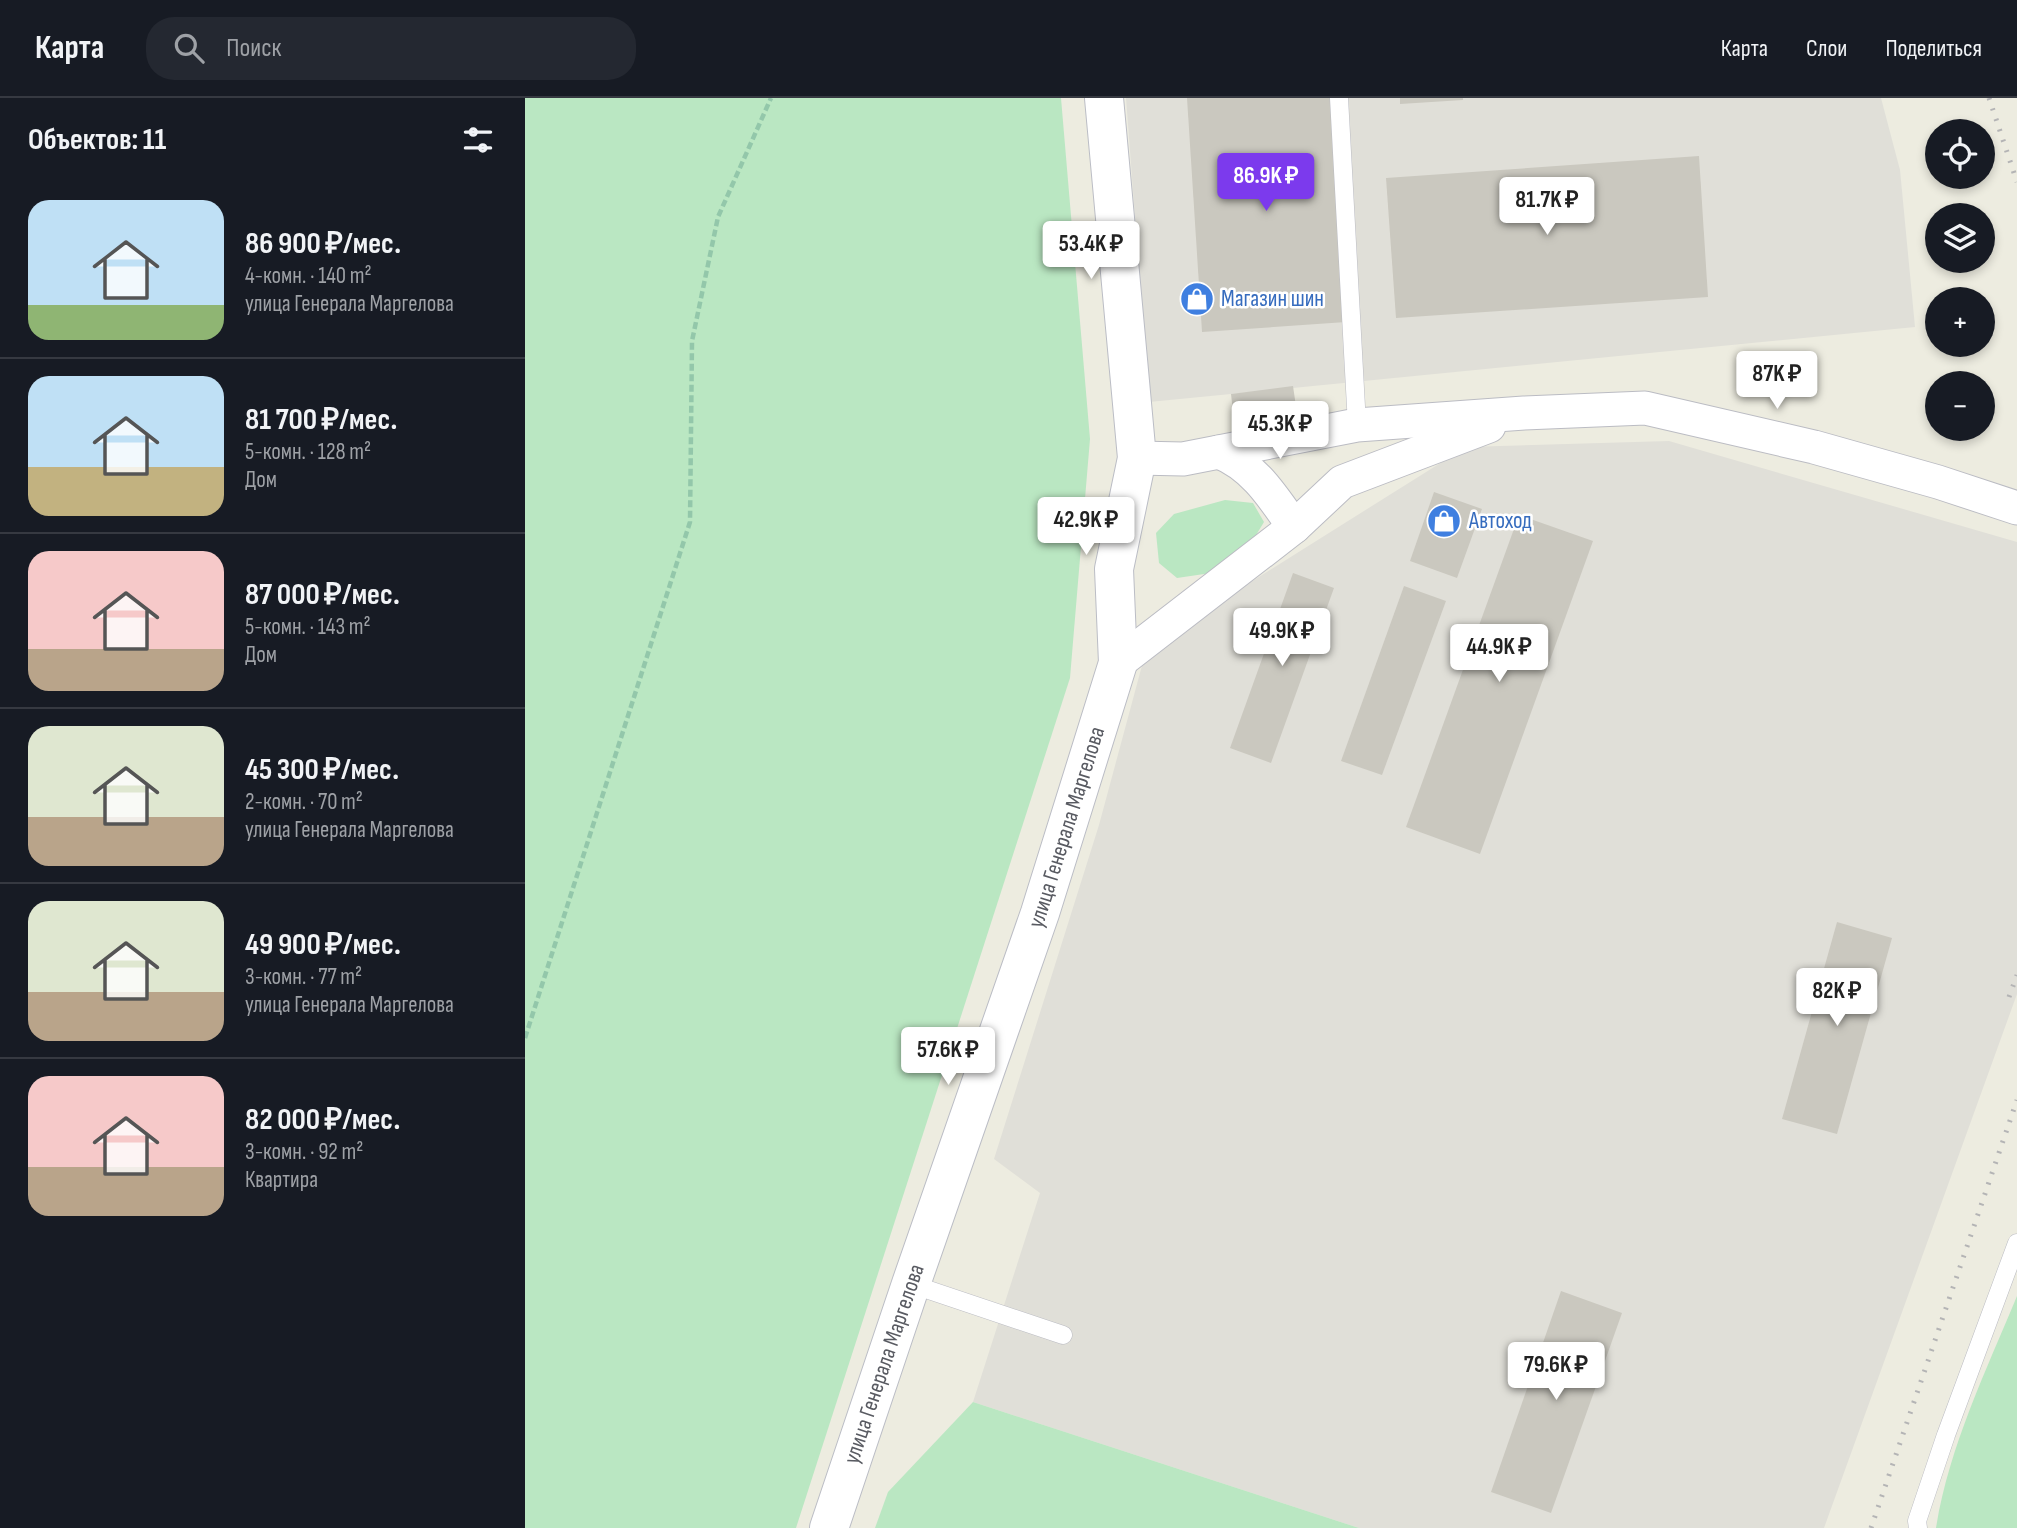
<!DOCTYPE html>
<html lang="ru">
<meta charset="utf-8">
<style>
:root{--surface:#171b24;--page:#242831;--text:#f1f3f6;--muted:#9ea1a6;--line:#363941;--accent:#7c3aed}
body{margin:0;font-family:"Sofia Sans Condensed",sans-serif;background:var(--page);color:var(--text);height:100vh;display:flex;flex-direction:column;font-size:26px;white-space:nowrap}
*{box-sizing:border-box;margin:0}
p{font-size:23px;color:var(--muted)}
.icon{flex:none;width:38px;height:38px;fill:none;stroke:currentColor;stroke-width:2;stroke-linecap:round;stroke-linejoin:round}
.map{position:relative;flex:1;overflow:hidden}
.drawer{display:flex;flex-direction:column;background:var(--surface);width:525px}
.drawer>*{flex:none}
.buttons{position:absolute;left:1400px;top:21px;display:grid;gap:14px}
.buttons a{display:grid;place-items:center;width:70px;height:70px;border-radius:50%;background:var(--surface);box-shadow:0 4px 10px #0003;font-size:35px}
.price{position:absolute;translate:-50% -60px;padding:0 16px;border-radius:7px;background:#fff;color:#222;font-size:23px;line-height:46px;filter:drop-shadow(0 2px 4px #0008)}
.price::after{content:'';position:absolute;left:50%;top:42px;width:21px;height:16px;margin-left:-10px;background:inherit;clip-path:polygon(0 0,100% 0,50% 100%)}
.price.active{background:var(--accent);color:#fff}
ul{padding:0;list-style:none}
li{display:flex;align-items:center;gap:21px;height:175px;padding:0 28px}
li+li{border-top:2px solid var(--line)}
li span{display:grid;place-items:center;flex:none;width:196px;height:140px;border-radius:21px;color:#555}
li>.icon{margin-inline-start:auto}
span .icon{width:84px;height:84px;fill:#fffc;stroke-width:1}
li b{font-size:30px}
h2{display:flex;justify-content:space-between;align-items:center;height:84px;padding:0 28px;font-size:30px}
header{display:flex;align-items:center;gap:42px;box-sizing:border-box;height:98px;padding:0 35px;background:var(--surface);border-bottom:2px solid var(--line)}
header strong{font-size:33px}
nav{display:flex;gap:38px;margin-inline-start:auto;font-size:24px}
.search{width:490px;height:63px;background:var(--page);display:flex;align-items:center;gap:18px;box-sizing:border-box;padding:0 24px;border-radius:28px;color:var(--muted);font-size:26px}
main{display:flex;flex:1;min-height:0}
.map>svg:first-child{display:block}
.industrial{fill:#e0dfd8}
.green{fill:#bae7c2}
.building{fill:#cac8bf}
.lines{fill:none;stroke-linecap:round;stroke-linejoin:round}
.lane-casing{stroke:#bbbcc3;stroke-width:19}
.street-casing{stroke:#bbbcc3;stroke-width:35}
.secondary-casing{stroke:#bbbdc5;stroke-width:40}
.path{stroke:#93c7aa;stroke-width:4.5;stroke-dasharray:7 3.5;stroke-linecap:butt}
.lane{stroke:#fff;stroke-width:18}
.street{stroke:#fff;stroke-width:33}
.secondary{stroke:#fff;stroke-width:38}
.rail{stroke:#b4b4b5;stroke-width:5;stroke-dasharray:2 9;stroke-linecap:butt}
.labels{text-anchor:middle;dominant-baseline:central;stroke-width:5;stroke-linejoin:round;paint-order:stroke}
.shop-label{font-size:23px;fill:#366cbe;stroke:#fff;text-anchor:start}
.street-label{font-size:23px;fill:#595b62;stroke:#fff}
</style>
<header>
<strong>Карта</strong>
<div class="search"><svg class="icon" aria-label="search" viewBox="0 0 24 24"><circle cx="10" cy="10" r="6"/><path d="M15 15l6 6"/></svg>Поиск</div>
<nav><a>Карта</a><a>Слои</a><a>Поделиться</a></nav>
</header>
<main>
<section class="drawer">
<h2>Объектов: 11<svg class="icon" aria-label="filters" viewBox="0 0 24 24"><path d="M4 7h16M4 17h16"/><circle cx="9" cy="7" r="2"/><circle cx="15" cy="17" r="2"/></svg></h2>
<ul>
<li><span style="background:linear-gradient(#bfe0f5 75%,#8fb573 0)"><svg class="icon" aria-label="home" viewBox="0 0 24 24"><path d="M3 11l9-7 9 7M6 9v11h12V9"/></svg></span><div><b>86 900 ₽/мес.</b><p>4-комн. · 140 m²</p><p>улица Генерала Маргелова</p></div></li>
<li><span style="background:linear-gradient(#bfe0f5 65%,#c2b280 0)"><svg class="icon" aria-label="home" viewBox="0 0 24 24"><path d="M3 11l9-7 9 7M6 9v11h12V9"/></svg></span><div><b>81 700 ₽/мес.</b><p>5-комн. · 128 m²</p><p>Дом</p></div></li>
<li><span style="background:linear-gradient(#f6c9c9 70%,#b9a48a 0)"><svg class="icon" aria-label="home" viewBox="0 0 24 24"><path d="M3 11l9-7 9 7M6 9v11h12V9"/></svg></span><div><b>87 000 ₽/мес.</b><p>5-комн. · 143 m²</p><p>Дом</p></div></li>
<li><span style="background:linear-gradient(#dfe7d0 65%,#b9a48a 0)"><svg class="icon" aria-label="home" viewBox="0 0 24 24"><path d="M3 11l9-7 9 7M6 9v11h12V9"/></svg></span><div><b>45 300 ₽/мес.</b><p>2-комн. · 70 m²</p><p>улица Генерала Маргелова</p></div></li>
<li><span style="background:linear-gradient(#dfe7d0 65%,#b9a48a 0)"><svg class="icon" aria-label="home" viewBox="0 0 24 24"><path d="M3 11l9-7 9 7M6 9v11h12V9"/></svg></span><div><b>49 900 ₽/мес.</b><p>3-комн. · 77 m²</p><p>улица Генерала Маргелова</p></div></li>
<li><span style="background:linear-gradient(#f6c9c9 65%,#b9a48a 0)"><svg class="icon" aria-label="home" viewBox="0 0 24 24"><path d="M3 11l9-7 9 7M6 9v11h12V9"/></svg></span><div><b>82 000 ₽/мес.</b><p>3-комн. · 92 m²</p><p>Квартира</p></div></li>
</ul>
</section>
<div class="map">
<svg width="1492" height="1430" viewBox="0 0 1492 1430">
<rect width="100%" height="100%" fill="#edece0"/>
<g class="industrial">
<polygon points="601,0 1356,0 1375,72 1390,229 624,304"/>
<polygon points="1144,343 1492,444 1492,896 1299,1430 834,1430 448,1304 515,1095 469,1061 574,727 622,549 941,349"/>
</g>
<g class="green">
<polygon points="0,0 536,0 565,341 545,580 271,1430 0,1430"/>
<polygon points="700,402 728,405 739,424 725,447 686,475 652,480 634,465 631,435 649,416"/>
<path d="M1492,1198V1430H1411C1424,1349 1461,1273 1492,1198Z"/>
<polygon points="448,1304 834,1430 350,1430 363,1394"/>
</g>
<g class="building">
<polygon points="662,0 806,0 821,224 677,234"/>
<polygon points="875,0 938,0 938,2 875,6"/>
<polygon points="1174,58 1183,199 871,220 861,80"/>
<polygon points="768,288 774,329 741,333 740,327 710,331 706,296"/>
<polygon points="909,394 957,411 932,480 885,463"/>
<polygon points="994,417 1068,443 955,756 881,729"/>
<polygon points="768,475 809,490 746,665 705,650"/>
<polygon points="879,488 921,503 857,677 816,663"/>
<polygon points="1312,824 1367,840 1312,1036 1257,1021"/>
<polygon points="1036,1193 1097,1215 1026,1415 966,1394"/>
</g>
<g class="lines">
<g class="lane-casing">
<g id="lane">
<polyline points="814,0 832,327"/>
<polyline points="386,1186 538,1237"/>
<polyline points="1393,1430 1392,1423 1421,1337 1492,1145"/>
</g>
</g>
<g class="street-casing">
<g id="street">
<path d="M694,354C729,368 748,399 769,429"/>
<polyline points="612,360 658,361 832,327 999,315 1120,310 1289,349 1413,384 1492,410"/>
<polyline points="593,565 769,429 817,384 964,328"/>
</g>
</g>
<g class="secondary-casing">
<g id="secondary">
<path id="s1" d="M304,1430L386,1186L515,815L593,565L589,471L612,360L579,0"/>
</g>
</g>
<polyline class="path" points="0,940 165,424 167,243 193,119 246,0"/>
<use href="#lane" class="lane"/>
<use href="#street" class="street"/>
<use href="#secondary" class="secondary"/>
<g class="rail">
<polyline points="1464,0 1492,84"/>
<polyline points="1484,899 1492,877"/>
<polyline points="1346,1430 1492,1002"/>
</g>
</g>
<defs>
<g id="shop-disc" transform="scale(1.75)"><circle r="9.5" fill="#3f7fe0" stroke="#fff"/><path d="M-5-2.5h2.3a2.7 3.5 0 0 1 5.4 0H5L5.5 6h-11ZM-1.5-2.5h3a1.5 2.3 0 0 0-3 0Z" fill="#fff"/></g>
</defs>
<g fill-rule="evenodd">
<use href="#shop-disc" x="672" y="201"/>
<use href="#shop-disc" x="919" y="423"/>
</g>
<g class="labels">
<g class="shop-label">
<text x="696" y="201">Магазин шин</text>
<text x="944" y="423">Автоход</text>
</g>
<g class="street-label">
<text stroke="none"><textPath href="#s1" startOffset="740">улица Генерала Маргелова</textPath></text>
<text stroke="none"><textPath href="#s1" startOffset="173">улица Генерала Маргелова</textPath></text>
</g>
</g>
</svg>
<div class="buttons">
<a><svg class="icon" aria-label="locate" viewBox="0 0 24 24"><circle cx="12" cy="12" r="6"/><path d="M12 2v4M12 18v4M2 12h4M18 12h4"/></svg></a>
<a><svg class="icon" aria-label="layers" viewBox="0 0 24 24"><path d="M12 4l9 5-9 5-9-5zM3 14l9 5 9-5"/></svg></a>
<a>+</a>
<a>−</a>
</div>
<b class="price active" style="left:741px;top:115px">86.9K ₽</b>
<b class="price" style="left:1022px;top:139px">81.7K ₽</b>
<b class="price" style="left:566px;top:183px">53.4K ₽</b>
<b class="price" style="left:1252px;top:313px">87K ₽</b>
<b class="price" style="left:755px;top:363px">45.3K ₽</b>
<b class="price" style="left:561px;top:459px">42.9K ₽</b>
<b class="price" style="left:757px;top:570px">49.9K ₽</b>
<b class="price" style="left:974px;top:586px">44.9K ₽</b>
<b class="price" style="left:1312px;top:930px">82K ₽</b>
<b class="price" style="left:423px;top:989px">57.6K ₽</b>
<b class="price" style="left:1031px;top:1304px">79.6K ₽</b>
</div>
</main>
